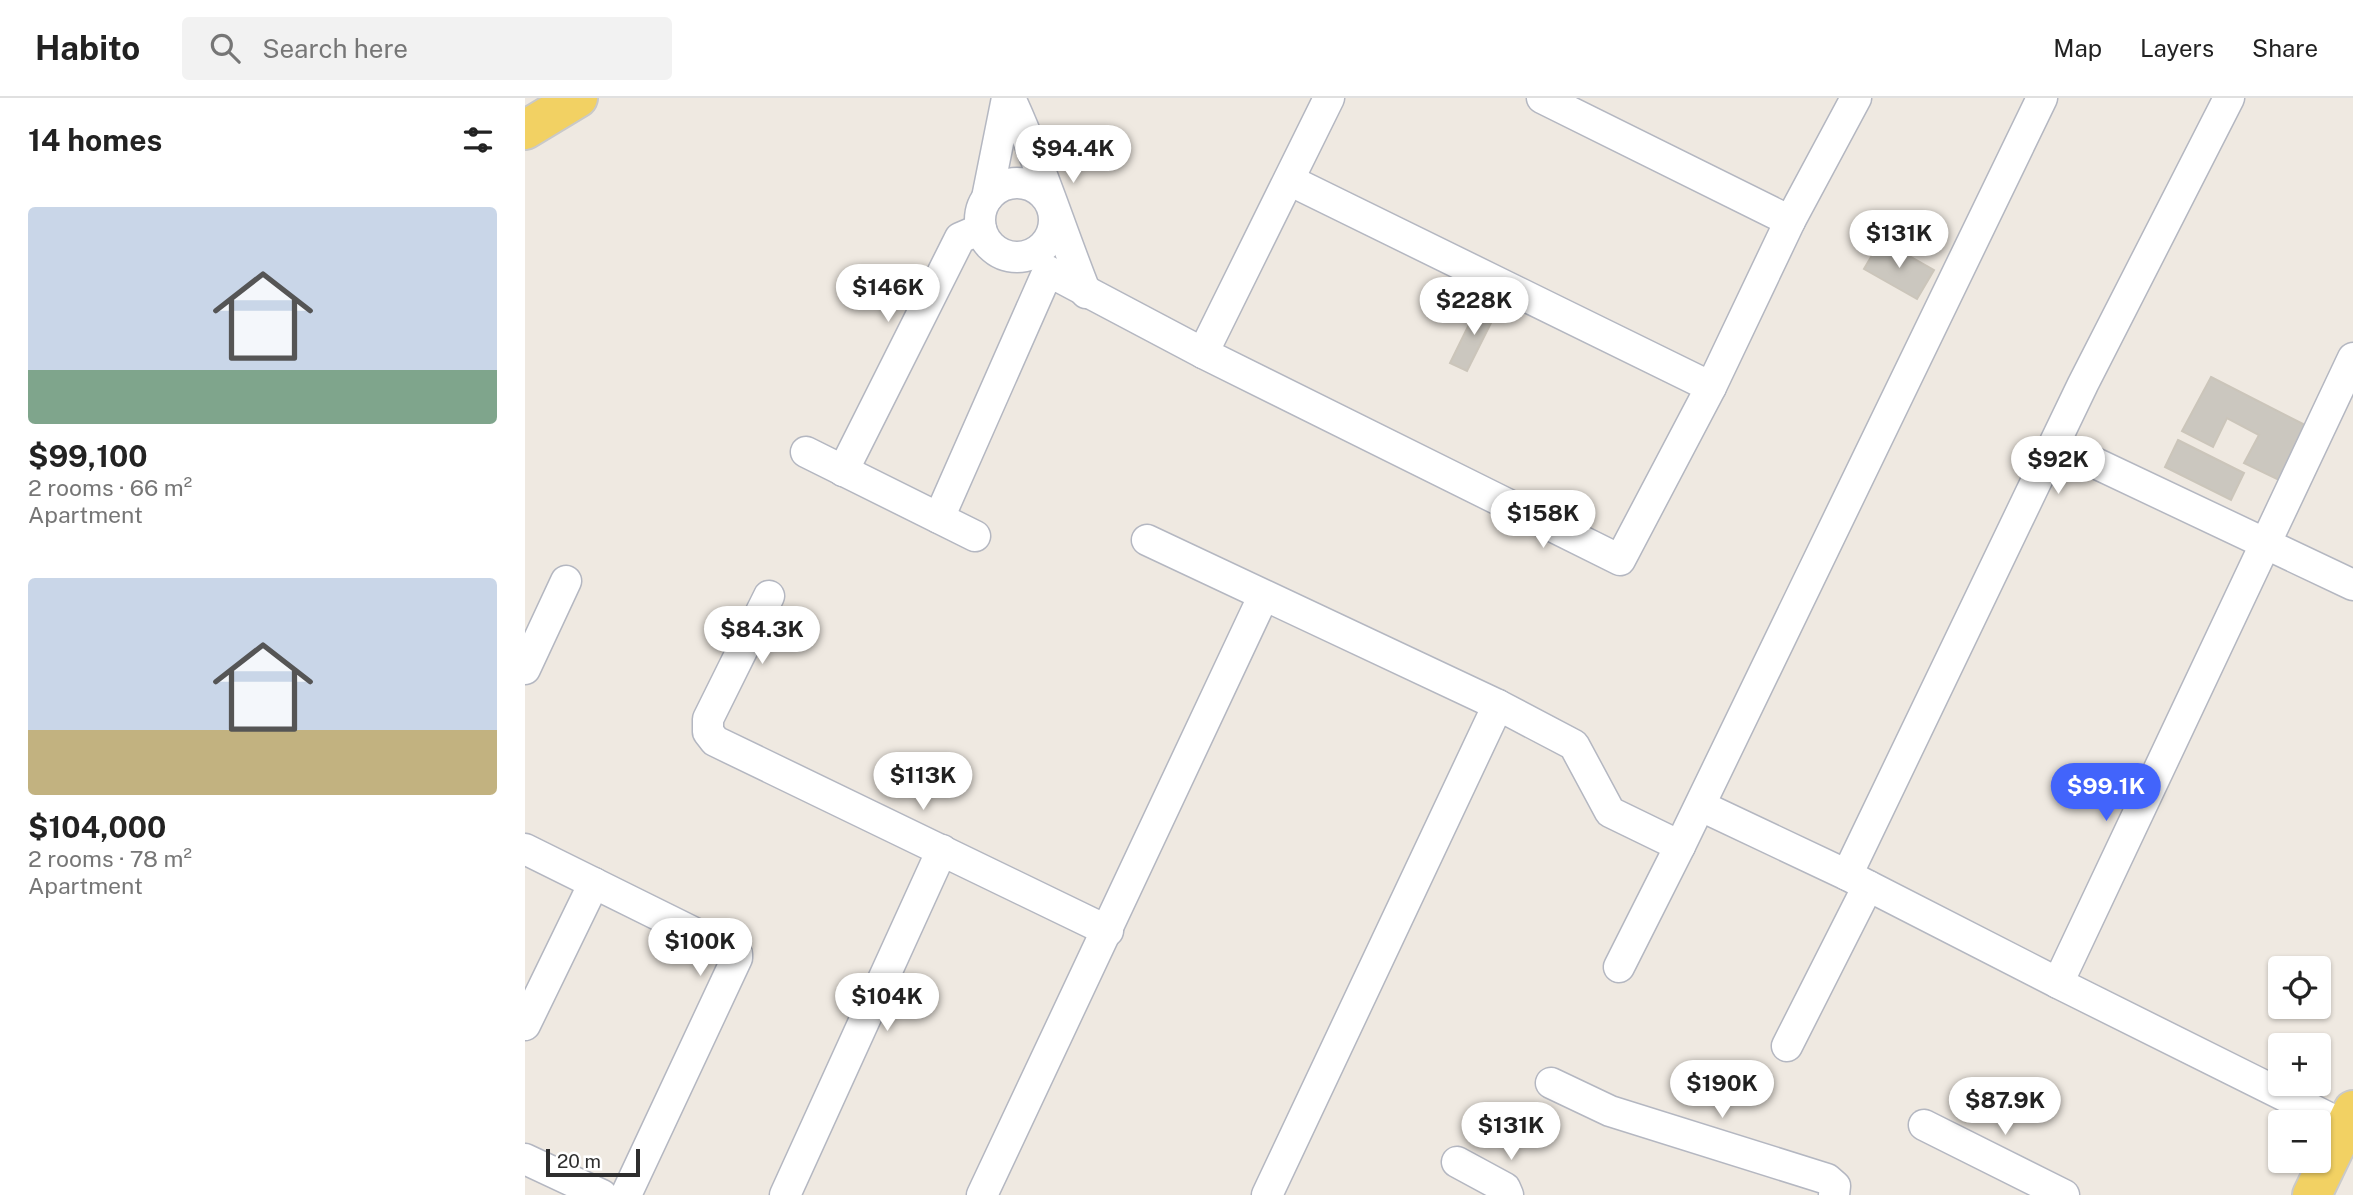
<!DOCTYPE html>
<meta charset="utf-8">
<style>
:root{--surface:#fff;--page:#f2f2f2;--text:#222;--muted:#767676;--line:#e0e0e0;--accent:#4264fb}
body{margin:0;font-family:"Public Sans",sans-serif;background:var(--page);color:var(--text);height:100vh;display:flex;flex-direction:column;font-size:26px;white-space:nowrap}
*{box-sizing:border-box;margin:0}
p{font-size:23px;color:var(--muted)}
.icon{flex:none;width:38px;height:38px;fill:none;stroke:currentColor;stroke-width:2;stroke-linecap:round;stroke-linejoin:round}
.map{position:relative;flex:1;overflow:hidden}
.sheet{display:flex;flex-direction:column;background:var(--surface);width:525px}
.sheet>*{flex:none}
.tools{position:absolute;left:1743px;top:858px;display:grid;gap:14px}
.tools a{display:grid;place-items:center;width:63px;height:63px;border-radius:7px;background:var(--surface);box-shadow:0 2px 5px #0004;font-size:35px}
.scale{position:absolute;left:21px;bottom:18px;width:94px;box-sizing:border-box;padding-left:7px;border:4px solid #2e2e2e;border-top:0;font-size:19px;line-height:24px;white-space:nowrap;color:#2e2e2e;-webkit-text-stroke:5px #fff;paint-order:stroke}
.price{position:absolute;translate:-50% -60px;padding:0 16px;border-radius:24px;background:#fff;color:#222;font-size:23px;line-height:46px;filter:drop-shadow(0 2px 4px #0008)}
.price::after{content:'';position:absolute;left:50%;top:42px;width:21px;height:16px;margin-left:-10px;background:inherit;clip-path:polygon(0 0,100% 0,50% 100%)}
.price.on{background:var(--accent);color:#fff}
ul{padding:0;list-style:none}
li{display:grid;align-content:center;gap:14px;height:371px;padding:0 28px}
li span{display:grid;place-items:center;height:217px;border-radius:7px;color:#555}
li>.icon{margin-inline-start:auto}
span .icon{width:126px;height:126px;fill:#fffc;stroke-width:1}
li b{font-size:30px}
h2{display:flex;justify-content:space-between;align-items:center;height:84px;padding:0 28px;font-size:30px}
header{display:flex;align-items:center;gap:42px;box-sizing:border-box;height:98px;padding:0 35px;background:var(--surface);border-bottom:2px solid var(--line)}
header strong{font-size:33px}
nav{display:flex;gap:38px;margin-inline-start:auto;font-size:24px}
.search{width:490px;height:63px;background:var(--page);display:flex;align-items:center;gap:18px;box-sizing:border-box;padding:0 24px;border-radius:7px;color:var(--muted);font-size:26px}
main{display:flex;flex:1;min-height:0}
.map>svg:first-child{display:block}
.building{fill:#cbc7bf;stroke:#cbc5ba;stroke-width:2}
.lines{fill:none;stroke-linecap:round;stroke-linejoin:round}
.minor-casing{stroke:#b4b7c1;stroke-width:33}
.primary-casing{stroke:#c9c9c9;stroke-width:42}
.minor{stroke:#fff;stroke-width:30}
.primary{stroke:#f2d163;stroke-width:38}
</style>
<header>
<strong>Habito</strong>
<div class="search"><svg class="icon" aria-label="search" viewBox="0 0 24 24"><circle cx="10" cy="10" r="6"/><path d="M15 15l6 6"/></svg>Search here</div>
<nav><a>Map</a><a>Layers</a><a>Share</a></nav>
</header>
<main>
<section class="sheet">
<h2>14 homes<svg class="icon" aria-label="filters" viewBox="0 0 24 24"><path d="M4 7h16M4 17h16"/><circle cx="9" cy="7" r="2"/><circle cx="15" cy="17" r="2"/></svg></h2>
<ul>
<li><span style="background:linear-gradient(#c9d6e8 75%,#7fa58c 0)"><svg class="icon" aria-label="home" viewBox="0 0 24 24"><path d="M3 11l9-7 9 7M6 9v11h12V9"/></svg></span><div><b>$99,100</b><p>2 rooms · 66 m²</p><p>Apartment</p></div></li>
<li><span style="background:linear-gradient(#c9d6e8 70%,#c2b280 0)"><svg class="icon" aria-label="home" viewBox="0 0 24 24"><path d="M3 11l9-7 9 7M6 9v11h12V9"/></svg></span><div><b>$104,000</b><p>2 rooms · 78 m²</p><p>Apartment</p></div></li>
</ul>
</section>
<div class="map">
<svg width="1828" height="1097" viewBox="0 0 1828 1097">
<rect width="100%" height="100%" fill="#efe9e1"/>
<g class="building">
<polygon points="1356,142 1409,172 1392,201 1339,171"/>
<polygon points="955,204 972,213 942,273 925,265"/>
<polygon points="1686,279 1782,328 1754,382 1719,365 1734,337 1702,320 1688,349 1657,333"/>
<polygon points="1653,342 1719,375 1706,402 1640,369"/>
</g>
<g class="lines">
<g class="minor-casing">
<g id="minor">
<path d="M485,0C515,64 535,130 561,195"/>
<polyline points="764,82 1186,289"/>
<circle cx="492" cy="122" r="37"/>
<polyline points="462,100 482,0"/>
<polyline points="1265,123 1331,0"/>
<polyline points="678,255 804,0"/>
<polyline points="1530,346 1828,487"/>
<polyline points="281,354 450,438"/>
<polyline points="318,373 435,140 456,131"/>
<polyline points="414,420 523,173 678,255 1095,462 1186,289 1265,123 1017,0"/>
<polyline points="622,442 973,607"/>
<polyline points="244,498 183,621 183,634 190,643 583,833"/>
<polyline points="0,571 41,483"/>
<polyline points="1176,708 1322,777 1533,885"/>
<polyline points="0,751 212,856 212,860 101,1097"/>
<polyline points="1322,777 1558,286 1704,0"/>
<polyline points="1094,869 1155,748"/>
<polyline points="0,927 69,785"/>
<polyline points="1262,948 1343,788"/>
<polyline points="1026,985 1085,1013 1302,1081 1310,1088 1309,1097"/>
<polyline points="1399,1027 1539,1097"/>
<polyline points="1820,1028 1533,885 1828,260"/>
<polyline points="0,1061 77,1097"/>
<polyline points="932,1064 980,1090 983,1097"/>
<polyline points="260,1097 417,752"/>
<polyline points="457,1097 738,499"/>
<polyline points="742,1097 973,607 1049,647 1085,714 1155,748 1517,0"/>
</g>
</g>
<g class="primary-casing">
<g id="primary">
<polyline points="0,32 53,0"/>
<polyline points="1787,1097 1828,1012"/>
</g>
</g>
<use href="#minor" class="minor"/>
<use href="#primary" class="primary"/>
</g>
</svg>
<div class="tools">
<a><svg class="icon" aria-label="locate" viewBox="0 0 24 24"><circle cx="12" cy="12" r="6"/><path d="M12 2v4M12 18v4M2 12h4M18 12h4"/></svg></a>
<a>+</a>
<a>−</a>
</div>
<div class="scale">20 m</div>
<b class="price" style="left:548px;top:87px">$94.4K</b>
<b class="price" style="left:1374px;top:172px">$131K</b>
<b class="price" style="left:363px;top:226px">$146K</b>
<b class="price" style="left:949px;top:239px">$228K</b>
<b class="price" style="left:1533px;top:398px">$92K</b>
<b class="price" style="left:1018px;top:452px">$158K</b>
<b class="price" style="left:237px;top:568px">$84.3K</b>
<b class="price" style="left:398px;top:714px">$113K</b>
<b class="price on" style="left:1581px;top:725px">$99.1K</b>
<b class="price" style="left:175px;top:880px">$100K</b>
<b class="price" style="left:362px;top:935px">$104K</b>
<b class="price" style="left:1197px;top:1022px">$190K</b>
<b class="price" style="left:1480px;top:1039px">$87.9K</b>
<b class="price" style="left:986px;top:1064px">$131K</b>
</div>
</main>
